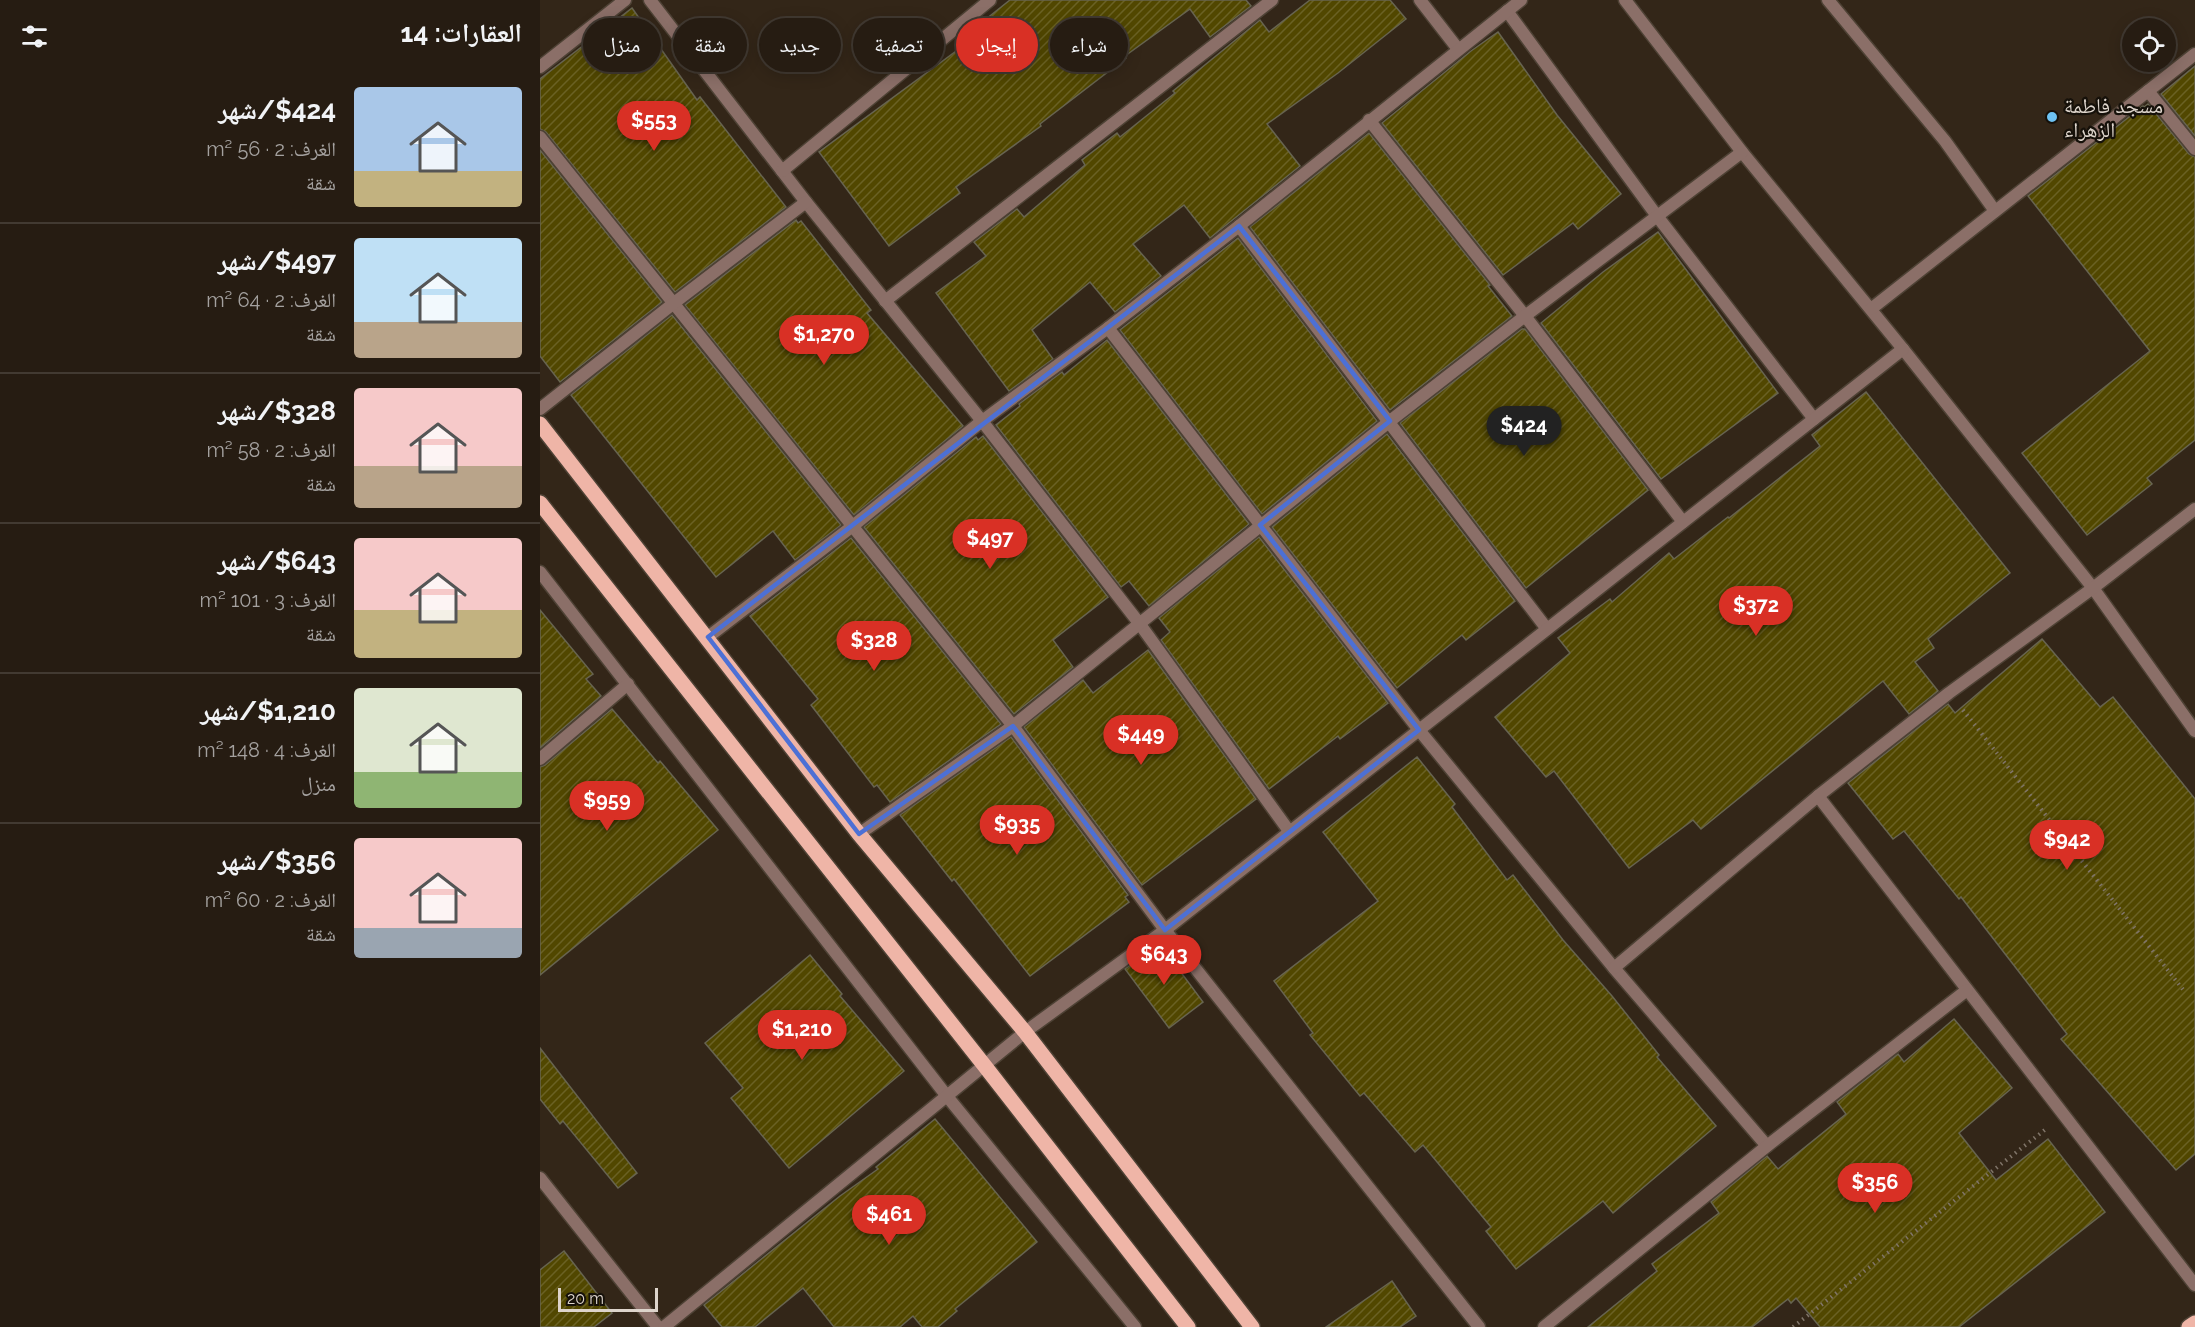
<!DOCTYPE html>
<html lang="ar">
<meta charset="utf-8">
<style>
:root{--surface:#261c12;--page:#322920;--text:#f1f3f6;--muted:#a4a19f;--line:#423a32;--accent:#d93025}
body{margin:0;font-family:Raleway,"Noto Naskh Arabic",sans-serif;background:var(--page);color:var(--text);direction:rtl;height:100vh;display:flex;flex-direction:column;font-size:22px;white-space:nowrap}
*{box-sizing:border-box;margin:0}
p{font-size:20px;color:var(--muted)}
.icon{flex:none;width:33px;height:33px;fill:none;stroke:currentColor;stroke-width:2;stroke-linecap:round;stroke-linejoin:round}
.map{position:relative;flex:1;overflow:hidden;direction:ltr}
.panel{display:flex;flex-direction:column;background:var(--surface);width:540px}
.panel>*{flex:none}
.hud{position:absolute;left:18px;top:18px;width:570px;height:54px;direction:rtl;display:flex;gap:12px}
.buttons{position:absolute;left:1582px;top:18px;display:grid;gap:12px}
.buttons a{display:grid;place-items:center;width:54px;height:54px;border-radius:50%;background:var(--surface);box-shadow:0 3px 15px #0003,0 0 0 2px var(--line);font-size:30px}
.scale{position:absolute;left:18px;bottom:15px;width:100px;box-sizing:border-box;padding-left:6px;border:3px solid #ddd4cb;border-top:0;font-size:16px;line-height:21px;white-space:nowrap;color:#ddd4cb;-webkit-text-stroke:4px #16110a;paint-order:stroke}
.price{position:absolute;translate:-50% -51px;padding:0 14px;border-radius:21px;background:var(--accent);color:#fff;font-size:20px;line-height:39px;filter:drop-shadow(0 2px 3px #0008)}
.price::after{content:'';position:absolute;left:50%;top:36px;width:18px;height:14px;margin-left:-9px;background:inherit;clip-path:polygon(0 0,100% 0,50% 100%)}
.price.current{background:#222;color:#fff}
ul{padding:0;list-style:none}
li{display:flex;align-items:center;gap:18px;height:150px;padding:0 18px}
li+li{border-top:2px solid var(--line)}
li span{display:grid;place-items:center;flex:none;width:168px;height:120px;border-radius:6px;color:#555}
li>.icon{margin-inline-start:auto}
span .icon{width:72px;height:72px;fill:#fffc;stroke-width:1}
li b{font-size:26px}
h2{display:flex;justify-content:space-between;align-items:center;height:72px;padding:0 18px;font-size:26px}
.chip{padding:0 21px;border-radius:27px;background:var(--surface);box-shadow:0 3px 15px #0003,0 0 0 2px var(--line);font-size:21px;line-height:54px}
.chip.current{background:var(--accent);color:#fff}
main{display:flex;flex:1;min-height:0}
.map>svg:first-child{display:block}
.building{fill:url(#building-hatch);stroke:#676450;stroke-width:1.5}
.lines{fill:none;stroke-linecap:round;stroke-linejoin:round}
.minor-casing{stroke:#4e4235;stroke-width:15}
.primary-casing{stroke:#4e4235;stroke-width:18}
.path{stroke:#807569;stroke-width:4;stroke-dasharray:1.5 4.5;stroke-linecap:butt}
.minor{stroke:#8b6f68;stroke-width:12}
.primary{stroke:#efb5a7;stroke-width:15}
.marked{fill:none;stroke:#4d70d5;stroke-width:4.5;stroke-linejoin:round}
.poi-dot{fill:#6dc2f3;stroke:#16110a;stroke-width:2}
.labels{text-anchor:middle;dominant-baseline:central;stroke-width:4.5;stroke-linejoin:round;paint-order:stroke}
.poi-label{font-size:21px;fill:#ddd4cb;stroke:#16110a;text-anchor:start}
</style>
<main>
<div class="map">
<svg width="1655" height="1327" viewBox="0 0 1655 1327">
<defs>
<pattern id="building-hatch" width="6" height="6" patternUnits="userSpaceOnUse" patternTransform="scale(1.5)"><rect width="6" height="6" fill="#514700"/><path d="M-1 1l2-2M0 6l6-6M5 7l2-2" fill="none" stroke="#6a6124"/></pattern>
</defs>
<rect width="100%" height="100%" fill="#332618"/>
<g class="building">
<polygon points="470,0 706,0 711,6 670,37 650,9 585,56 586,58 500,124 501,126 416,187 420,193 349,246 279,152 446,29 441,23"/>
<polygon points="770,0 850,0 866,19 798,73 727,124 760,166 670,238 644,205 593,244 621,276 575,312 550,282 492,330 513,359 469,391 396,293 446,256 434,242 477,209 484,217 545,165 542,160 577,133 580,137 635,93 633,91 720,20 729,32"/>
<polygon points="92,8 157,100 160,97 246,207 135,292 6,132 0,129 0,79"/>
<polygon points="958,32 1017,115 1081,194 1038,229 1033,223 963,275 842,123 931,51"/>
<polygon points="1655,66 1655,136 1621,94"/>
<polygon points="1608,104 1649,154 1655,157 1655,440 1607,478 1612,484 1547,535 1482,453 1610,351 1488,196 1603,106 1604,107"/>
<polygon points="829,133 950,285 948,286 972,316 850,410 710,227"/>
<polygon points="0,150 122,302 20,382 0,356"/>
<polygon points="256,220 258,223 261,221 331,310 327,313 423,426 314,515 145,305"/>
<polygon points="1118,232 1238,393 1121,479 1001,323 1063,272"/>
<polygon points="698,238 837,421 722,514 580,330"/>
<polygon points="132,315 301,525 255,560 233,531 176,577 31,395"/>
<polygon points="982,329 985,329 1108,490 986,588 860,423"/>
<polygon points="567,340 709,524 609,606 589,581 581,587 456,425 480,406 479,404 522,372 524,375"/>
<polygon points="1326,392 1470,573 1388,639 1394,648 1375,662 1398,691 1369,714 1343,681 1161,829 1153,820 1089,868 1014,771 1006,777 955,717 1030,653 1018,638 1070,599 1072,602 1129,553 1134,559 1188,517 1189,518 1280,446 1272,435"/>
<polygon points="847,434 975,601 926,640 922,635 857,688 732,527"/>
<polygon points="443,436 568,597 513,640 533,667 474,714 324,527 436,437 438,440"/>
<polygon points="719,537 848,703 800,739 798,736 729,789 621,640 630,632 619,618"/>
<polygon points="311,538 461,724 350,802 337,785 334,787 271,705 278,699 210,616"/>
<polygon points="0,610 53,674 46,679 61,696 0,748"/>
<polygon points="1502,639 1560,707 1573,697 1655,799 1655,1154 1636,1170 1521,1039 1527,1034 1421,897 1419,899 1364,831 1353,839 1308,783 1408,704 1415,713"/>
<polygon points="608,650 716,799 602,885 484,727 543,680 553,693"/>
<polygon points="72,709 118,763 120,761 178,830 0,975 0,767 5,765"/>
<polygon points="471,737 588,895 585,897 589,902 490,976 414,879 412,881 360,815"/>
<polygon points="877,757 915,804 912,807 967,880 973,875 1023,940 1072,996 1119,1055 1117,1057 1176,1126 1073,1213 1063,1201 976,1269 946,1231 951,1227 883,1145 875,1152 824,1093 820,1096 770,1035 773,1033 734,981 838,901 783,832"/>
<polygon points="620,944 663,1002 629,1028 585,969"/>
<polygon points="270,955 302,994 300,996 364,1071 249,1168 191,1098 203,1088 165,1043"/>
<polygon points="1414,1019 1472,1088 1419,1133 1456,1180 1508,1139 1565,1212 1419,1327 1280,1327 1256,1298 1251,1303 1248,1299 1212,1327 1048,1327 1117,1271 1112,1264 1179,1213 1171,1202 1227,1156 1238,1169 1306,1114 1297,1102 1358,1054 1364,1062"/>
<polygon points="0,1048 97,1173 78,1188 23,1121 20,1124 0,1099"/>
<polygon points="395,1119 497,1242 415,1309 417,1311 398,1327 382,1327 373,1316 360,1327 294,1327 263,1288 215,1327 182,1327 164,1305 300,1196 338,1169 336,1167"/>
<polygon points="24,1251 72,1313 54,1327 0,1327 0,1270"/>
<polygon points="852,1281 876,1316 860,1327 786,1327"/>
</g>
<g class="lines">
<g class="minor-casing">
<g id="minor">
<polyline points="110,0 266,202 442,421 599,623 749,831"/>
<polyline points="880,0 918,49"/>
<polyline points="1085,0 1202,152 1363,349 1553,588 1655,731"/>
<polyline points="1288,0 1405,141 1455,211"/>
<polyline points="967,11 1117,216 1274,419"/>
<polyline points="0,67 85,0"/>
<polyline points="1608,91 1655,149"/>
<polyline points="829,120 985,316 1143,522"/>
<polyline points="0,137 473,726 625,930 939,1327"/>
<polyline points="242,171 450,0"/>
<polyline points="699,226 1007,629"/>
<polyline points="345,301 732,0"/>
<polyline points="1331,309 1655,54"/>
<polyline points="568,328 879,730 1074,968 1227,1146"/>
<polyline points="0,409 134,303 266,202"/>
<polyline points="0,572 406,1095 595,1327"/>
<polyline points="168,637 314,525 442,421 568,328 699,226 981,0"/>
<polyline points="0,759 88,684"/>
<polyline points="1278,796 1655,1285"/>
<polyline points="319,834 473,726 850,421 985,316 1202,152"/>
<polyline points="1074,968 1278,796 1409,693 1553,588 1655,509"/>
<polyline points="0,1178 118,1327"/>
<polyline points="124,1327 485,1032 625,930 1363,349"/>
<polyline points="1004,1327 1227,1146 1427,990"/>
</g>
</g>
<g class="primary-casing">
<g id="primary">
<polyline points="0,424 319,834 485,1032 712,1327"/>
<polyline points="0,503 444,1065 648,1327"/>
<polyline points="1649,1327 1655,1323"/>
</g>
</g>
<g class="path">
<polyline points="1423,710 1645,992"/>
<polyline points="1253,1327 1506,1129"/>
</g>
<use href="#minor" class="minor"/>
<use href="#primary" class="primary"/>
</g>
<path class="marked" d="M699,226L850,421L720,525L879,730L625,930L473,726L319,834L168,637Z"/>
<circle class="poi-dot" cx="1512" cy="117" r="6"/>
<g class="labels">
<g class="poi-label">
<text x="1524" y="105">مسجد فاطمة<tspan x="1524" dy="24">الزهراء</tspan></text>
</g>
</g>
</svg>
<div class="buttons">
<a><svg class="icon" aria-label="locate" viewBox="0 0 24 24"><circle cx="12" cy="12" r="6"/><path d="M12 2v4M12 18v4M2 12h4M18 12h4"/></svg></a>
</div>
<div class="scale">20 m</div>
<b class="price" style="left:114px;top:152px">$553</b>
<b class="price" style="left:284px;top:366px">$1,270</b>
<b class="price current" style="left:984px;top:457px">$424</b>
<b class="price" style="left:450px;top:570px">$497</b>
<b class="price" style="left:1216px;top:637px">$372</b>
<b class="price" style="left:334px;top:672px">$328</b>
<b class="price" style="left:601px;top:766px">$449</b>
<b class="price" style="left:67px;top:832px">$959</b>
<b class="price" style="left:477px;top:856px">$935</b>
<b class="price" style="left:1527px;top:871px">$942</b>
<b class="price" style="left:624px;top:986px">$643</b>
<b class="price" style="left:262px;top:1061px">$1,210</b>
<b class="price" style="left:1335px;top:1214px">$356</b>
<b class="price" style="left:349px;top:1246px">$461</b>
<div class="hud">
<a class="chip">شراء</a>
<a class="chip current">إيجار</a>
<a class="chip">تصفية</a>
<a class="chip">جديد</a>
<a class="chip">شقة</a>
<a class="chip">منزل</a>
</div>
</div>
<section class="panel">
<h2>العقارات: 14<svg class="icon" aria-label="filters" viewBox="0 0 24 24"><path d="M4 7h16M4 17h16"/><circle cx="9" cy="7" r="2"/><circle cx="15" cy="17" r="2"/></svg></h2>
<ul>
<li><span style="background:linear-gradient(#a9c7e8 70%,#c2b280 0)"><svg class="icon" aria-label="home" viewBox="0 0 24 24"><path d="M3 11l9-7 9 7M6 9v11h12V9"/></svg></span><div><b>$424/شهر</b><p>الغرف: 2 · 56 m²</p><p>شقة</p></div></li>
<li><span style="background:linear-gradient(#bfe0f5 70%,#b9a48a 0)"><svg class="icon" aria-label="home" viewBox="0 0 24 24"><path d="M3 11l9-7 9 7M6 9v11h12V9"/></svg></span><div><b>$497/شهر</b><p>الغرف: 2 · 64 m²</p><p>شقة</p></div></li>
<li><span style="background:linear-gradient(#f6c9c9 65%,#b9a48a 0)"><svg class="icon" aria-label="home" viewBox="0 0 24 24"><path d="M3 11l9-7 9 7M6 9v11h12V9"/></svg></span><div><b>$328/شهر</b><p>الغرف: 2 · 58 m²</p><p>شقة</p></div></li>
<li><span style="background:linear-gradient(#f6c9c9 60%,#c2b280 0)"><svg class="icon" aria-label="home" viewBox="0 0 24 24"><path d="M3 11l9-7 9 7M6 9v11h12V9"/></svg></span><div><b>$643/شهر</b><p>الغرف: 3 · 101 m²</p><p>شقة</p></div></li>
<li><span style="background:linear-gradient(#dfe7d0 70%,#8fb573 0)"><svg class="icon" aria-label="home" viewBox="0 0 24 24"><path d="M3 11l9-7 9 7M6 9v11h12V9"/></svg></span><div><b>$1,210/شهر</b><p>الغرف: 4 · 148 m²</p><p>منزل</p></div></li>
<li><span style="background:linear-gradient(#f6c9c9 75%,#9aa5b1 0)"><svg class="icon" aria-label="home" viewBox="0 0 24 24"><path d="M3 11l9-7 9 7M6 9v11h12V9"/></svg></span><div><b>$356/شهر</b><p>الغرف: 2 · 60 m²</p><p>شقة</p></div></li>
</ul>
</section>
</main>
